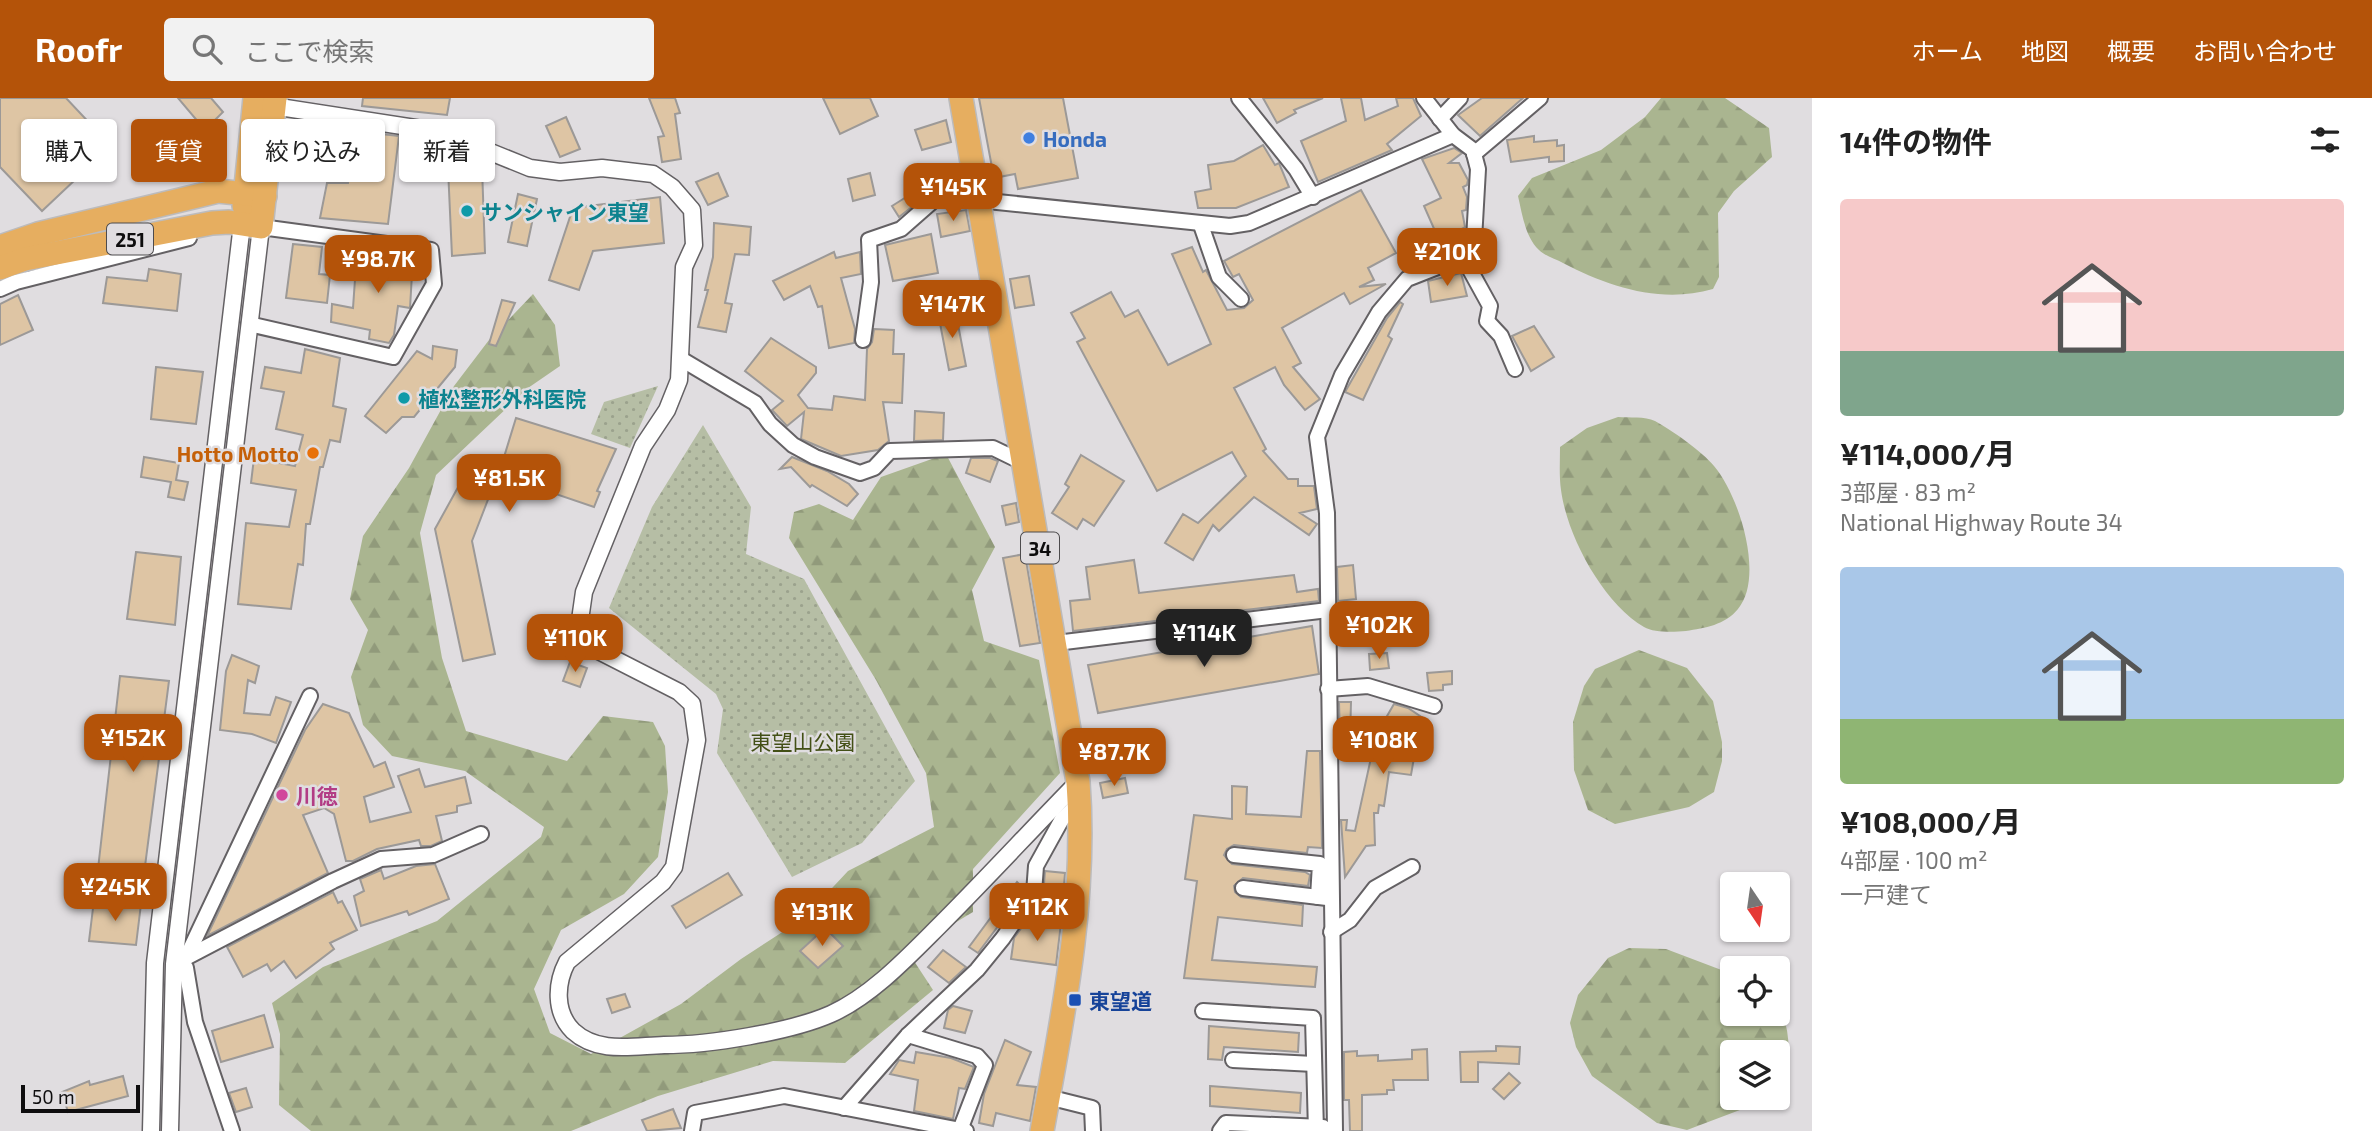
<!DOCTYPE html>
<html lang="ja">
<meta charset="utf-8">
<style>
:root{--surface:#fff;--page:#f2f2f2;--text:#222;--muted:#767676;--accent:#b45309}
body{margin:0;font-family:"Exo 2","Noto Sans JP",sans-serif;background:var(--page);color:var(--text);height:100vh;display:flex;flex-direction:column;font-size:26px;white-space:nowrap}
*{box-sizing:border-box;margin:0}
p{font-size:23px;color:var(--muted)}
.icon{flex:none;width:38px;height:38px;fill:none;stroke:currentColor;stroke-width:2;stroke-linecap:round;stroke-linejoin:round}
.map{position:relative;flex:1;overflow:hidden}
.drawer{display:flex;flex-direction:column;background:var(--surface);width:560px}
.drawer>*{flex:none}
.hud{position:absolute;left:21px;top:21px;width:665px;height:63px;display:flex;gap:14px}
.needle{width:46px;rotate:167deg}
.buttons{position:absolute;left:1720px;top:774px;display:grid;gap:14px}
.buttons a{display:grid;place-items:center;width:70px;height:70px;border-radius:7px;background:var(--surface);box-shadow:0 2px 5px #0004;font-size:35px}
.scale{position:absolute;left:21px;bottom:18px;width:119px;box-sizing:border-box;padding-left:7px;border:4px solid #0e0d0e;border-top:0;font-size:19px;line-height:24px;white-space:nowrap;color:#0e0d0e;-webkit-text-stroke:5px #e0dde0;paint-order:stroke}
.price{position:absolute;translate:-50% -60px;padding:0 16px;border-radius:14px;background:var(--accent);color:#fff;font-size:23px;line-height:46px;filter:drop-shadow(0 2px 4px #0008)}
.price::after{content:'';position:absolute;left:50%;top:42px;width:21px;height:16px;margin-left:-10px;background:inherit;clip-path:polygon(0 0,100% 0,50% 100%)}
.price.current{background:#222;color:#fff}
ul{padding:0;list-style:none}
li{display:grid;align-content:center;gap:14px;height:371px;padding:0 28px}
li span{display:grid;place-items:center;height:217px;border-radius:7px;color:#555}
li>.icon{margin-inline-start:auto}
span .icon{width:126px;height:126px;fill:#fffc;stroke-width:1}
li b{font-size:30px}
h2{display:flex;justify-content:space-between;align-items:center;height:84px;padding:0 28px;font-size:30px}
.tag{padding:0 24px;border-radius:7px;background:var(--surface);box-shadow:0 2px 5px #0004;font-size:24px;line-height:63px}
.tag.current{background:var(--accent);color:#fff}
header{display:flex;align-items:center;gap:42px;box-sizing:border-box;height:98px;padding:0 35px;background:var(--accent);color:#fff}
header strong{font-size:33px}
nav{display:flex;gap:38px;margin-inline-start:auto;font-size:24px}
.search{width:490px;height:63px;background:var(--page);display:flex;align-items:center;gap:18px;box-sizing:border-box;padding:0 24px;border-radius:7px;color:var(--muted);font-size:26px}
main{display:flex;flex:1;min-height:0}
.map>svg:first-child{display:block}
.forest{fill:url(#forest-firs)}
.park{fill:url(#park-dots)}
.building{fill:#dec5a4;stroke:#9c9997;stroke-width:2}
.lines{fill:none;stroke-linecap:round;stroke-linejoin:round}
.minor-casing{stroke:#646164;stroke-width:18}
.tertiary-casing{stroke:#646164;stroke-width:19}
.trunk-casing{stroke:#bcbbbc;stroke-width:26}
.minor{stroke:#fff;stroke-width:14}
.tertiary{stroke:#fff;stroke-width:16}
.trunk{stroke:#e6ae60;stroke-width:23}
.shop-dot{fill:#3f7fe0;stroke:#e0dde0;stroke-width:2.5}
.culture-dot{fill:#0f9aa8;stroke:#e0dde0;stroke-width:2.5}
.food-dot{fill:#e8710a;stroke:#e0dde0;stroke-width:2.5}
.hotel-dot{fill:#d1479c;stroke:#e0dde0;stroke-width:2.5}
.transit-dot{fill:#1a4fb4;stroke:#e0dde0;stroke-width:2.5}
.labels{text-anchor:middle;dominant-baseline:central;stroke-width:5;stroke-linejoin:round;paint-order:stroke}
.shield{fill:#e0dde0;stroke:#4d4b4d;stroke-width:2}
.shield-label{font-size:19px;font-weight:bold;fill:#0e0d0e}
.shop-label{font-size:21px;font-weight:bold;fill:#366cbe;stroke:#e0dde0;text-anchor:start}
.culture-label{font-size:21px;font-weight:bold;fill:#0d838f;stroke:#e0dde0;text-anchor:start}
.food-label{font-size:21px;font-weight:bold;fill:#c56008;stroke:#e0dde0;text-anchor:end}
.park-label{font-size:21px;fill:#435016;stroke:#e0dde0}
.hotel-label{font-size:21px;font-weight:bold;fill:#b23c85;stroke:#e0dde0;text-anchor:start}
.transit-label{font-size:21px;font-weight:bold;fill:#164399;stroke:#e0dde0;text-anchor:start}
</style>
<header>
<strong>Roofr</strong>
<div class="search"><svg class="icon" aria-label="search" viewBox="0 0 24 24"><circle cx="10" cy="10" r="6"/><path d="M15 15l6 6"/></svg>ここで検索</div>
<nav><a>ホーム</a><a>地図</a><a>概要</a><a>お問い合わせ</a></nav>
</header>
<main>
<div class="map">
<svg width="1812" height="1033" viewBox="0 0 1812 1033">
<defs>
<pattern id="forest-firs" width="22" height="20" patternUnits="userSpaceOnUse" patternTransform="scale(1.75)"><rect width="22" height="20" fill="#aab590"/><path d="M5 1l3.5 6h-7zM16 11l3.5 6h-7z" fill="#919a7b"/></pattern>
<pattern id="park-dots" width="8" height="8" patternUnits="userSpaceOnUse" patternTransform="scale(1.75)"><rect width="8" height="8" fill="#b6bea5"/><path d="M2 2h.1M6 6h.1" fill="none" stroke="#9ba28d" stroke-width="1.8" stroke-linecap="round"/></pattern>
</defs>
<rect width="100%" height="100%" fill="#e0dde0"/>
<g class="forest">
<path d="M1661,0H1725L1769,30L1772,59L1734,93L1718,115L1719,179L1713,191C1661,206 1609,189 1563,165C1556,161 1545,158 1539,152C1525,139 1522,115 1518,98L1532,80L1601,52L1645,19Z"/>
<polygon points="533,196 555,227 560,268 528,290 436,377 420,435 442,560 466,633 567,663 603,618 653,624 665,648 668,694 658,759 624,796 561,832 534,891 550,935 591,956 681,906 741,861 804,820 848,773 934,729 926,675 876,582 789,440 794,414 819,406 853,422 881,379 946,356 995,449 972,492 984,543 1039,562 1060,675 973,771 973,814 928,841 912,860 933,892 845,965 773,963 658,998 571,1033 311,1033 279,1007 280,936 272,905 323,869 437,823 541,739 544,729 465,673 392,658 363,627 351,579 368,532 350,501 363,438 409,370 454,288 489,242"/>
<path d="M1618,319C1629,320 1645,318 1655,323C1670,331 1703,354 1714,368C1739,397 1765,479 1738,511C1725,527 1705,530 1686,533C1674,534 1654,535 1644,529C1603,505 1567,438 1561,392C1559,378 1560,363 1560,349L1587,330Z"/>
<polygon points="1639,552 1687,570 1713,603 1722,644 1722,663 1714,694 1689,709 1615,726 1588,712 1574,672 1573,624 1584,588 1595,571"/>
<path d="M1629,850L1666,851L1732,876V915H1778V905C1789,925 1795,967 1778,986V954H1732V999H1766L1761,1004L1687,1032L1657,1025L1592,978L1576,949L1570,925L1578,897L1608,860Z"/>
</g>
<g class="park">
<polygon points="658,288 630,350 591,336 604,304"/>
<polygon points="703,327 751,409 746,456 804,481 915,683 862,745 792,779 717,655 723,611 716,596 609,510 652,409"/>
</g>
<g class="building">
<polygon points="0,0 66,0 111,48 42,113 0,69"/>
<polygon points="178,0 211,0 223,14 205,32"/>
<polygon points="363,0 450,0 447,17 362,8"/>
<polygon points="649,0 675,0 680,15 675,16 681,61 662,64 658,39 664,38"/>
<polygon points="823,0 870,0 878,18 840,36"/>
<polygon points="979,0 1063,0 1078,80 1018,91 1015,76 994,80"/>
<polygon points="1263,0 1323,0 1294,12 1296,15 1277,25"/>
<polygon points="1341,0 1361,0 1365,22 1398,8 1396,0 1413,0 1421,18 1387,46 1392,52 1318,84 1301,43 1346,23"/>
<polygon points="1482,0 1523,0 1480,38 1458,17"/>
<polygon points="566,19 580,51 560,59 546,28"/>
<polygon points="946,22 951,44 922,52 915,32"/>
<polygon points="354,33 399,38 388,126 320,120 327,85 348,85"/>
<polygon points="1534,38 1534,44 1557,42 1557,48 1564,47 1564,63 1549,64 1549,59 1511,64 1507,42"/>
<polygon points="1263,47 1275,67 1279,65 1289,89 1236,110 1198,110 1195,94 1211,91 1208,67 1234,63"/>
<polygon points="1454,50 1462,55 1449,65 1459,65 1468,82 1467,87 1463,89 1467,99 1466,112 1462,113 1465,129 1460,132 1464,140 1443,151 1424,108 1441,100 1422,61"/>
<polygon points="958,67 962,87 932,92 928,72"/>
<polygon points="482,69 485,155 452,158 448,70"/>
<polygon points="718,75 728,98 708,107 696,84"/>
<polygon points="870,75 875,97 853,103 848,81"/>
<polygon points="1361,92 1396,155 1368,170 1374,182 1359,189 1386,186 1350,206 1344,195 1282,230 1301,265 1293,269 1320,301 1305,312 1284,287 1275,269 1234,290 1266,351 1263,353 1288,381 1298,381 1298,388 1314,388 1317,411 1300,415 1317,426 1309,437 1254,399 1219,433 1213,427 1193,462 1165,445 1183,416 1198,425 1246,378 1232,354 1157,393 1077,244 1085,240 1071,215 1111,194 1125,219 1138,212 1168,267 1211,246 1172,156 1192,149 1203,174 1206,172 1227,212 1244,210 1253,202 1239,176 1233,179 1224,163"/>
<polygon points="518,96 537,101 527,148 508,144"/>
<polygon points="911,96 917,105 899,119 892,108"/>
<polygon points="660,99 664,145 593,153 579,192 549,182 573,110"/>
<polygon points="966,112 970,133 941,139 937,116"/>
<polygon points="714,125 751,129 749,157 735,156 725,205 732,206 726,234 698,229 708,192 705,192 713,159"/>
<polygon points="931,136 938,175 893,183 885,147"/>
<polygon points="293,146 322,149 319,176 330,177 327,205 286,200"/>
<polygon points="357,153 389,160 389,156 413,159 410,210 398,208 394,237 389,245 369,241 370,232 331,224 332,206 353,210"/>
<polygon points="834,154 836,160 860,154 861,176 841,180 855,231 854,245 829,250 822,208 818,209 810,188 784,202 773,183"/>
<polygon points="149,171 181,176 177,213 103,205 107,179 147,183"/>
<polygon points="1461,175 1467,198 1431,204 1428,183"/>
<polygon points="1029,178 1034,207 1015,210 1010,181"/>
<polygon points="18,197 33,232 0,247 0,206"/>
<polygon points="502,202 515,205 496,248 489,246"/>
<polygon points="1400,204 1403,206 1388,238 1392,241 1363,302 1345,294 1387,220"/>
<polygon points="955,211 966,268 949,272 938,215"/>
<polygon points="1534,228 1554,259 1531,273 1512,238"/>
<polygon points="874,231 894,232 893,256 904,256 902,305 883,304 889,343 878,352 841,358 801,341 804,314 787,328 772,312 783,303 745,273 771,240 816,269 816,275 798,297 808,310 832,312 834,298 865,302 867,251 872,244"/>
<polygon points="433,248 457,252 455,269 414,319 402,319 386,335 365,318 417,253 432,261"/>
<polygon points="305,251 340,260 333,308 346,311 340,344 330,342 323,369 320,369 310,426 306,426 303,467 298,466 291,511 238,506 246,425 289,429 296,392 251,385 254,360 295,368 303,337 276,331 284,294 261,290 265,269 301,275"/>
<polygon points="156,269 203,274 196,326 151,321"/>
<polygon points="915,313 944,315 943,342 914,343"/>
<polygon points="516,320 616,351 597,393 600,394 594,409 538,390 547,365 489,399 472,443 495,556 463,563 435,431 462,382 504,359"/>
<polygon points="1081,357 1124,383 1094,428 1083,421 1077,431 1052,415 1069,389 1065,386"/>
<polygon points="144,359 179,365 176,382 188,384 184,402 168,399 171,384 141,379"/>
<polygon points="792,359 827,373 849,386 858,396 847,408 812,387 810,389 791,369 780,371"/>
<polygon points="971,360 990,360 998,363 990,384 966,375"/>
<polygon points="1016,405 1019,424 1006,427 1002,408"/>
<polygon points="136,454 181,459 175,527 127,521"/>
<polygon points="1025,456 1040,545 1020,548 1003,460"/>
<polygon points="1134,462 1139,495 1294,477 1297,494 1318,491 1319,503 1073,533 1070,503 1090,501 1086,469"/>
<polygon points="1353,467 1356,501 1338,503 1337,469"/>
<polygon points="1312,528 1319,576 1098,615 1088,567"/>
<polygon points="1387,555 1389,570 1370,572 1369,556"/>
<polygon points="232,557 259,568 255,585 248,582 244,615 270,617 276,599 291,604 276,645 252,636 220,632 226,573"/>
<polygon points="570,564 587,570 580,589 563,583"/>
<polygon points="1452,573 1452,586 1443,587 1443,592 1429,593 1427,575"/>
<polygon points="120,578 169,583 144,776 98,771"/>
<polygon points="1339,604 1351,604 1350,641 1340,640"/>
<polygon points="323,606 349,615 374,669 385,664 394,689 364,699 370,724 411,714 398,678 419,671 425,689 465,679 471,705 457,708 457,714 436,718 442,743 431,748 421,748 419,742 377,751 353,763 346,763 334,716 324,710 303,717 328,775 207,838 305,632"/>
<polygon points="1394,606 1408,610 1429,624 1416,648 1411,677 1389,674 1384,708 1379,707 1378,715 1374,715 1375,747 1366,748 1345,779 1341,722 1347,722 1346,732 1355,733 1376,637"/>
<polygon points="1307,653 1320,653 1322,750 1308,749 1307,755 1234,747 1227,751 1224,757 1232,766 1305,774 1310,777 1308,788 1243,780 1234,788 1235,794 1241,799 1303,807 1302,828 1218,819 1212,862 1317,869 1315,889 1184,880 1197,783 1185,781 1194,717 1232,721 1232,688 1247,689 1246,716 1301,719"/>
<polygon points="1125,680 1128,695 1103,700 1100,685"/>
<polygon points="435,766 449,801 409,817 407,813 361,828 354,798 364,793 360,781 381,772 384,781 416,768"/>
<polygon points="1045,773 1065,775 1063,799 1043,798"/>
<polygon points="728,775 742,797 686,830 672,808"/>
<polygon points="1017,784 1025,792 978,855 969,849"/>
<polygon points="333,794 338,805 342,803 357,832 330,845 334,851 296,880 284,863 271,873 267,866 243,879 227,849"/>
<polygon points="94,802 141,806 136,847 89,843"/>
<polygon points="1027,822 1061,825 1056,867 1011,861 1014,840"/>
<polygon points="825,830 843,848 818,870 800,853"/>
<polygon points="943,852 966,869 949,885 928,869"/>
<polygon points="625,896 630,909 612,915 607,901"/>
<polygon points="953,908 972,913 965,935 944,930 948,912"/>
<polygon points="264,917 273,949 221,964 212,933"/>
<polygon points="1209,928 1299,935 1298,954 1224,949 1222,962 1208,961"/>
<polygon points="1005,942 1031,954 1017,987 1036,989 1030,1023 996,1015 993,1028 979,1025 984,996"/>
<polygon points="1496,948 1520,949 1519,966 1478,964 1478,984 1461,984 1460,954 1496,953"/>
<polygon points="1427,951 1428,982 1393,982 1394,992 1387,992 1387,996 1362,997 1362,1033 1350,1033 1349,1002 1344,1002 1344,954 1357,953 1357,958 1378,957 1378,963 1412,961 1412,952"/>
<polygon points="916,954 951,960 974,969 965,991 959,990 953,1021 914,1013 918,982 890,976 899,962 914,965"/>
<polygon points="1509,975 1520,985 1504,1001 1493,991"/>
<polygon points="123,978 128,998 68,1014 62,994 89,983 90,987"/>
<polygon points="1210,988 1301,995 1300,1015 1210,1008"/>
<polygon points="246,990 252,1009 236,1014 229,995"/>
<polygon points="673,1011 681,1030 647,1033 642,1022"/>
</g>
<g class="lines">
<g class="minor-casing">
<g id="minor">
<polyline points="1239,0 1296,71 1313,99"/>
<polyline points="1440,21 1460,0"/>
<polyline points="1474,56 1540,0"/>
<polyline points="1201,127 1219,179 1241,201"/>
<polyline points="1463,159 1490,208 1487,223 1501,238 1515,271"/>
<polyline points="0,191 16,184 189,140"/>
<polyline points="249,226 393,259 434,186 431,152 261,129"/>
<polyline points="863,242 871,184 869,142 901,131 934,102 978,102 1230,128 1249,125 1453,37"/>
<polyline points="681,261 755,305 770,326 793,347 815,359 860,375 874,370 890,353 993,350 1026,366"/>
<polyline points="1056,545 1328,512"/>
<polyline points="1328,591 1368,588 1434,608"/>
<polyline points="1234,757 1320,766 1318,799"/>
<polyline points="1243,790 1327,800"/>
<polyline points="1331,834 1350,822 1375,790 1412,769"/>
<polyline points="186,860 310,598"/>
<polyline points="174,866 333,783 381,761 433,757 481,736"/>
<polyline points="174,866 186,870 195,924 232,1033"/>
<polyline points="1203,913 1313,920 1316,1033"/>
<polyline points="908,937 977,958 985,967 960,1032"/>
<polyline points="1233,962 1314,966"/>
<polyline points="1048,999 1092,1010 1093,1033"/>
<polyline points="844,1010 908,937 977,872 1003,840 1034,795 1036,768 1062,721 1080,704"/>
<polyline points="692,1033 695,1015 784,998 966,1033"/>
<polyline points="1220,1033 1226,1025 1323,1029"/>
<polyline points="1335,1033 1327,415 1317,339 1342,277 1379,214 1407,181 1463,159 1474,142 1478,71 1473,52 1453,37 1424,0"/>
</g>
</g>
<g class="tertiary-casing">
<g id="tertiary">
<path d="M273,8L441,34L530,70L560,74L602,70L653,76L672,89L692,112L694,147L684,169L679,282L667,312L643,348L584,494L579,529L585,546L679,594L692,606L697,642L674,769L663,784L567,864C556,885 554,914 573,933C598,956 632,948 664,947C709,947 790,934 831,916C871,898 907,860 938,829C985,782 1031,732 1078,684"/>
<polyline points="151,1033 155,865 242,126"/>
<polyline points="170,1033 174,866 261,129"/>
</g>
</g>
<g class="trunk-casing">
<g id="trunk">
<path d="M961,0L1078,684C1087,801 1063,918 1042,1033"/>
<polyline points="244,108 255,0"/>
<polyline points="0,149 38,136 218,93 265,98"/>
<polyline points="0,170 25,161 212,125 229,124 261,129 275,0"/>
</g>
</g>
<use href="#minor" class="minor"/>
<use href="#tertiary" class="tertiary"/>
<use href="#trunk" class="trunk"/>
</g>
<circle class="shop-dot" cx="1029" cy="40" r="7"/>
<g class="culture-dot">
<circle cx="467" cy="113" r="7"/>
<circle cx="404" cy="300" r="7"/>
</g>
<circle class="food-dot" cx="313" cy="355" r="7"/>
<circle class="hotel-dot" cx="282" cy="697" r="7"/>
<rect class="transit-dot" x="1068" y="895" width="14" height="14" rx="3.5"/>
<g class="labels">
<g class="shield">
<rect x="107" y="125.5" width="46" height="31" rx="5"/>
<rect x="1021" y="434.5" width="38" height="31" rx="5"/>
</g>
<g class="shield-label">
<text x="130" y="141">251</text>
<text x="1040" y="450">34</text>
</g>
<g class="shop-label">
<text x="1043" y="40">Honda</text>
</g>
<g class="culture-label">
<text x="481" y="113">サンシャイン東望</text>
<text x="418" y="300">植松整形外科医院</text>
</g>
<g class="food-label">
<text x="299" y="355">Hotto Motto</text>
</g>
<g class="park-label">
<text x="803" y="643">東望山公園</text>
</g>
<g class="hotel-label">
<text x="296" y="697">川徳</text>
</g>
<g class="transit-label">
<text x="1089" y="902">東望道</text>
</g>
</g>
</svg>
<div class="buttons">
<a><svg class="needle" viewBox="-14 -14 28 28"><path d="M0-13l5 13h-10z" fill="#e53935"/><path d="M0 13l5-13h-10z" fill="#767676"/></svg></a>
<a><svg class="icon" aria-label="locate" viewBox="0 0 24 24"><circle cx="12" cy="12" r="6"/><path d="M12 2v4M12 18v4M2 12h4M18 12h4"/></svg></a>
<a><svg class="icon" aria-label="layers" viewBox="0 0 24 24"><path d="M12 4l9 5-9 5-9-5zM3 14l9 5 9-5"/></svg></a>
</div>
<div class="scale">50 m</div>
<b class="price" style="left:953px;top:125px">¥145K</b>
<b class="price" style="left:1447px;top:190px">¥210K</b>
<b class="price" style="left:378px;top:197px">¥98.7K</b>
<b class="price" style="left:952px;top:242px">¥147K</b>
<b class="price" style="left:509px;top:416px">¥81.5K</b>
<b class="price" style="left:1379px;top:563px">¥102K</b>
<b class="price current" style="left:1204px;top:571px">¥114K</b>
<b class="price" style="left:575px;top:576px">¥110K</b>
<b class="price" style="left:133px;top:676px">¥152K</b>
<b class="price" style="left:1383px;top:678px">¥108K</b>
<b class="price" style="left:1114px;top:690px">¥87.7K</b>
<b class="price" style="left:115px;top:825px">¥245K</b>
<b class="price" style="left:1037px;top:845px">¥112K</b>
<b class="price" style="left:822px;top:850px">¥131K</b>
<div class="hud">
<a class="tag">購入</a>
<a class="tag current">賃貸</a>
<a class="tag">絞り込み</a>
<a class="tag">新着</a>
</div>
</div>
<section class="drawer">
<h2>14件の物件<svg class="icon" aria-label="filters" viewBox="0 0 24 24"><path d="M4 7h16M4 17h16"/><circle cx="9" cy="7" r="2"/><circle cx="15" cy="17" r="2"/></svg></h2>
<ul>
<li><span style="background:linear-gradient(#f6c9c9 70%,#7fa58c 0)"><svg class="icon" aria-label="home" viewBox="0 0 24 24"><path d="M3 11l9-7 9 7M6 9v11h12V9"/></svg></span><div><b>¥114,000/月</b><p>3部屋 · 83 m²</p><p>National Highway Route 34</p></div></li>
<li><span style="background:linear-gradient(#a9c7e8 70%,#8fb573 0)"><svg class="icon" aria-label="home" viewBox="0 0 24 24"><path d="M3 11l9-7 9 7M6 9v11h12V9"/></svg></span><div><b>¥108,000/月</b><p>4部屋 · 100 m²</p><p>一戸建て</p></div></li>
</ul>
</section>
</main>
